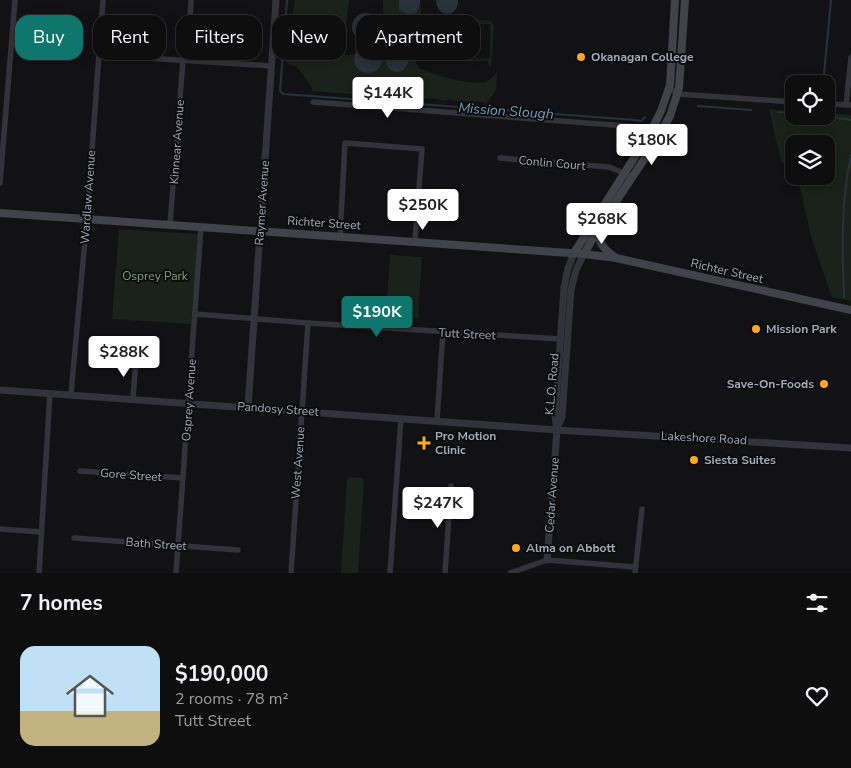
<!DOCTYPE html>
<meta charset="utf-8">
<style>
:root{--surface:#0e0e0f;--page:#171718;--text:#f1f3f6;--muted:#9b9c9e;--line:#2e2e2f;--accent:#0f766e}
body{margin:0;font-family:"Nunito Sans",sans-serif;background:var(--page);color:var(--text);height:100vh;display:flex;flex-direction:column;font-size:19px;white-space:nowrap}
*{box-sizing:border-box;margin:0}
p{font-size:16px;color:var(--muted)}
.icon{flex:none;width:28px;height:28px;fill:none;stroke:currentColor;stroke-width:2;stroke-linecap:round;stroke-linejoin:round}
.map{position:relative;height:573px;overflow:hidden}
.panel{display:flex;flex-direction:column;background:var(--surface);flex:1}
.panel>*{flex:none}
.top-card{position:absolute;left:15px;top:15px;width:500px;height:45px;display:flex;gap:10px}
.buttons{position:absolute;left:785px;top:75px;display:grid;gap:10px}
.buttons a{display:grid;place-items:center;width:50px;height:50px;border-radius:10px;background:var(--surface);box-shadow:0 2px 12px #0003,0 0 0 1px var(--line);font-size:25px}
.price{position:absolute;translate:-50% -42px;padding:0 11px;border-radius:5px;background:#fff;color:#222;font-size:16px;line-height:32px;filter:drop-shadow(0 1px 2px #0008)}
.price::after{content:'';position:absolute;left:50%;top:30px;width:15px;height:11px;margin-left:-8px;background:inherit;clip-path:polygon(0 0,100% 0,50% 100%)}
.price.current{background:var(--accent);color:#fff}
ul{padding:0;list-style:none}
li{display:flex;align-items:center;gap:15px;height:125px;padding:0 20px}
li span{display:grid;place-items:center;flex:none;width:140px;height:100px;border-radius:15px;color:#555}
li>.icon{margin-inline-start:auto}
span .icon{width:60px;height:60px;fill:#fffc;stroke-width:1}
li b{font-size:21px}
h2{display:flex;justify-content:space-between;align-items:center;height:60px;padding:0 20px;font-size:21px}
.chip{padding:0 18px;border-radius:15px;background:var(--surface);box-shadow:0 2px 12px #0003,0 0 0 1px var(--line);font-size:18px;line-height:45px}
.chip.current{background:var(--accent);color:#fff}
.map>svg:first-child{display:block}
.green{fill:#1a221b;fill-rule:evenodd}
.water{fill:#283238}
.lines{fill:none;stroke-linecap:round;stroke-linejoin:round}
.stream{stroke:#283238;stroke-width:2}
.minor{stroke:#333439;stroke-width:5.5}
.tertiary{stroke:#333439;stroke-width:7}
.secondary{stroke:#414349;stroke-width:8}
.poi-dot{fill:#fda821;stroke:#0d0d0f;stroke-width:2}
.labels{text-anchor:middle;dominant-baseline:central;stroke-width:4;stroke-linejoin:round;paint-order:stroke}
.poi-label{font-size:12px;font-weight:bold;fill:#a3a9b5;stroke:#0d0d0f;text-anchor:start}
.street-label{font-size:12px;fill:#a3a9b5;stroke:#0d0d0f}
.park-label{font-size:12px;fill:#78a279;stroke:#0d0d0f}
.water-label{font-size:14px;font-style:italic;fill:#779ab3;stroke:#0d0d0f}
</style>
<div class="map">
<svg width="851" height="573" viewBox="0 0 851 573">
<rect width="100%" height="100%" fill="#121214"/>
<g class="green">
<path d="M295,0H349L344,38L345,55H355L354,57L381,58V54L386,52L387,41L395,46L405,45L408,48L405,51L399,50L387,55L385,62L403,71L407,65V53L410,49L414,48V60L419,68C433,75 471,86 486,82C491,80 495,75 497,72L496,90L486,104L484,102L455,101L450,99L444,101L434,98L416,100L400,96L392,97L312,91V87L297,67L287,64C285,56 286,39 290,31L287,24L293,12Z"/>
<polygon points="383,0 399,0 398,1 418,11 421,5 421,17 413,20 414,47 409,46 405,42 407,39 399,24 392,25 386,30 384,29"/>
<polygon points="488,20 492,22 494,27 491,67 489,67 488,61 468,61 469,60 490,58 490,24 449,24 451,21"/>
<path d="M769,109L794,111V116H826V113L851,115V301L832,297L811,236L799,183L781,161ZM794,144H826V176H794Z"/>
<polygon points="119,229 198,234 191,324 112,319"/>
<polygon points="390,255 422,257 418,318 386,315"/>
<polygon points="353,300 377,302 376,320 351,318"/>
<polygon points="350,477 362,478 364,480 358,573 341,573 347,479"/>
</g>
<g class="water">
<path d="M399,0H420C422,14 408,20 399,9Z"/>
<path d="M436,0H458C459,19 436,18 436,0Z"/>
<circle cx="366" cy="27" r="14"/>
<circle cx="396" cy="35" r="11"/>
<circle cx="368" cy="59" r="14"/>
<circle cx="397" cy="61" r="11"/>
</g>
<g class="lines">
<g class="stream">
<polyline points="287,0 280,91 283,94 635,120 641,121 645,117"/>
<polyline points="823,84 831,0"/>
<polyline points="698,106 751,110"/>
<polyline points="778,112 794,113"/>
<polyline points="826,116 851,120"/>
<path d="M844,297C842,248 841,202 851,155"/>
</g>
<g class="minor">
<polyline points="99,55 272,66"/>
<polyline points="670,85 671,89 678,94 794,102"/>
<polyline points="313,102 640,127 651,131"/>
<polyline points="826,104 851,105"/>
<polyline points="846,105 851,57"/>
<polyline points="500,158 609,167 628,175"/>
<polyline points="0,183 15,0"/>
<polyline points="170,224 183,60 190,21 191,0"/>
<polyline points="340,236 345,143 422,149 415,241"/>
<polyline points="195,314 308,323 560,339"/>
<polyline points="71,394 87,218 103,0"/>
<polyline points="133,398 136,360"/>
<polyline points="437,420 443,332"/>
<polyline points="80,471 183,478"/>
<polyline points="0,529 41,532"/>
<polyline points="74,538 238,550"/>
<polyline points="39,573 50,393"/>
<polyline points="176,573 201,227"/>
<polyline points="291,573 308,323"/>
<polyline points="390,573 401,418"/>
<polyline points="445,573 451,486"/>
<polyline points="510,573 547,560 635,567"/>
<polyline points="635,573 642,509"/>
</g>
<g class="tertiary">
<polyline points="0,390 557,430 851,448"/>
<polyline points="248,407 276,0"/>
<polyline points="558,427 562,417 571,290 576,270 584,254"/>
<polyline points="547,560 557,430 555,416 564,288 568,268 574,253"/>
</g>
<g class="secondary">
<polyline points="0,213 584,254 616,258 851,310"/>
<path d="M599,230C597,243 605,250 615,257"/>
<polyline points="574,253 651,131 661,111 670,85 675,0"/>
<polyline points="584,254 601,224 657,140 670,116 679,88 685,0"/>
</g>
</g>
<g class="poi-dot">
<circle cx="581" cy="57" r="5"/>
<circle cx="756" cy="329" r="5"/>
<circle cx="824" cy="384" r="5"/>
<path d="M421.5 435.5h5v5h5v5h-5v5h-5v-5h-5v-5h5z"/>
<circle cx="694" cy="460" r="5"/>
<circle cx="516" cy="548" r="5"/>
</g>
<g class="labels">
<g class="poi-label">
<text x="591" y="57">Okanagan College</text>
<text x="766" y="329">Mission Park</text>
<text x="814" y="384" text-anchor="end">Save-On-Foods</text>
<text x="435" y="436">Pro Motion<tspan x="435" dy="14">Clinic</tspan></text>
<text x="704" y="460">Siesta Suites</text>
<text x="526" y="548">Alma on Abbott</text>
</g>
<g class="street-label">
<text transform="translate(177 142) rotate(-86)">Kinnear Avenue</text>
<text transform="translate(552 163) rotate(5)">Conlin Court</text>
<text transform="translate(88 197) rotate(-86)">Wardlaw Avenue</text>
<text transform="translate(262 203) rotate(-86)">Raymer Avenue</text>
<text transform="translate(324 223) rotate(4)">Richter Street</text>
<text transform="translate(727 271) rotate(13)">Richter Street</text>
<text transform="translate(467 334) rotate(3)">Tutt Street</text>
<text transform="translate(552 384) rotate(-85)">K.L.O. Road</text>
<text transform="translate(189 400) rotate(-86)">Osprey Avenue</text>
<text transform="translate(278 409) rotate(4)">Pandosy Street</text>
<text transform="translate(704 438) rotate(3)">Lakeshore Road</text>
<text transform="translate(298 463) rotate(-86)">West Avenue</text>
<text transform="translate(131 475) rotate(4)">Gore Street</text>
<text transform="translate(552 495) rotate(-86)">Cedar Avenue</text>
<text transform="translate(156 544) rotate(4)">Bath Street</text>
</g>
<g class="park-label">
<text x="155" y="276">Osprey Park</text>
</g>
<g class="water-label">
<text transform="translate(506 111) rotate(4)">Mission Slough</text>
</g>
</g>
</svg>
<div class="buttons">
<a><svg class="icon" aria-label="locate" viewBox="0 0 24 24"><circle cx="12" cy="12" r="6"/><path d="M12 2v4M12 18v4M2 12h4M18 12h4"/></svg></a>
<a><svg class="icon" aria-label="layers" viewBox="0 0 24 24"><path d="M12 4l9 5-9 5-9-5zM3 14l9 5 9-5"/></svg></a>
</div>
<b class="price" style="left:388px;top:119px">$144K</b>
<b class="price" style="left:652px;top:166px">$180K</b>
<b class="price" style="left:423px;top:231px">$250K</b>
<b class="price" style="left:602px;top:245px">$268K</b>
<b class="price current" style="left:377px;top:338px">$190K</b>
<b class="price" style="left:124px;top:378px">$288K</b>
<b class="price" style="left:438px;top:529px">$247K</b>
<div class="top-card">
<a class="chip current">Buy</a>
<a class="chip">Rent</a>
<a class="chip">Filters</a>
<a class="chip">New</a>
<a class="chip">Apartment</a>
</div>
</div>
<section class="panel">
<h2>7 homes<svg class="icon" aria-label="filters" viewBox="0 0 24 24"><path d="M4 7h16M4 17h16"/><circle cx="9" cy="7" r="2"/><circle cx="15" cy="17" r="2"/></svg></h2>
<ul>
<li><span style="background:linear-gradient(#bfe0f5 65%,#c2b280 0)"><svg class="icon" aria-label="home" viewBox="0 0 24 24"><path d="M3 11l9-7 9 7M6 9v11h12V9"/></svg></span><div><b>$190,000</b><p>2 rooms · 78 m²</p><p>Tutt Street</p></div><svg class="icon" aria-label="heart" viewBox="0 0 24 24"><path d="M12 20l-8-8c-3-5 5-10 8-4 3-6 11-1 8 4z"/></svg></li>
</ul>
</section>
